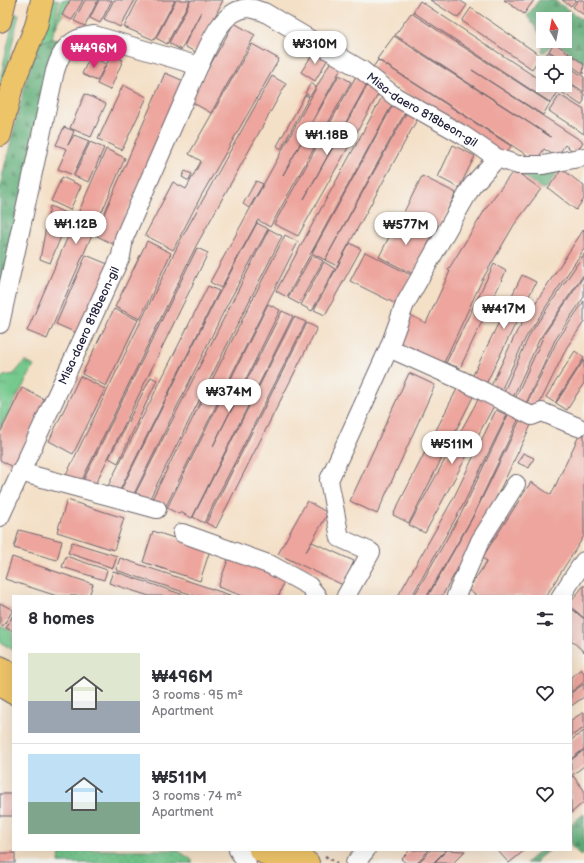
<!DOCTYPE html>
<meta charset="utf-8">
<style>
:root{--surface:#fff;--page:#f7f7f7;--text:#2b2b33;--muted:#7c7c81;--line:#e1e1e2;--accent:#db2777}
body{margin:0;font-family:"Balsamiq Sans",sans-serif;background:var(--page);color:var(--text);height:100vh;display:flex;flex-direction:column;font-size:15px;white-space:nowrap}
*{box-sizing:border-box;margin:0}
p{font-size:13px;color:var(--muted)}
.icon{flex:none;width:22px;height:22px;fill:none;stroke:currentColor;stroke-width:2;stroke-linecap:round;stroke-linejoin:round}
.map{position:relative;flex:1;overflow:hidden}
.sheet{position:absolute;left:12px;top:595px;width:560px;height:256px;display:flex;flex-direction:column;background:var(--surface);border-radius:0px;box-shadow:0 4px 16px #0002}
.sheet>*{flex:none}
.needle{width:26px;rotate:350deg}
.buttons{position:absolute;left:536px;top:12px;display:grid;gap:8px}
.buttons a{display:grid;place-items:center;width:36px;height:36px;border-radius:0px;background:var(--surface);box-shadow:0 4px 16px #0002;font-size:20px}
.price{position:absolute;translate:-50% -34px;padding:0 9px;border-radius:14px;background:#fff;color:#222;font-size:13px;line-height:26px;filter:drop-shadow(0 1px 2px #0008)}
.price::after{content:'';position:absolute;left:50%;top:24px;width:12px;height:9px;margin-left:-6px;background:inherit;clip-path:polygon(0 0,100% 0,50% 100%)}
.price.selected{background:var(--accent);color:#fff}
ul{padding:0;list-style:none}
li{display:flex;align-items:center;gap:12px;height:100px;padding:0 16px}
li+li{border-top:1px solid var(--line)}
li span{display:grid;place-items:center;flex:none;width:112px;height:80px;border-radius:0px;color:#555}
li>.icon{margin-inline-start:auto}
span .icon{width:48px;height:48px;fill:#fffc;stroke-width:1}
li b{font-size:17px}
h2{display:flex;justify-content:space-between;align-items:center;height:48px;padding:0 16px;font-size:17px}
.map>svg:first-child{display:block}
.grass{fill:url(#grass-tufts);stroke:#4c7664}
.forest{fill:url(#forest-firs);stroke:#41685a;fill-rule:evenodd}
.park{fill:url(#park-dots);stroke:#4c7664}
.building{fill:#eda59d}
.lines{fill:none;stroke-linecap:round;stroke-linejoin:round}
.minor-casing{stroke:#6c646c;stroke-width:20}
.major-casing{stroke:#6c646c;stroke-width:24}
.path{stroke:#6c646c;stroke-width:2.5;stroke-dasharray:3 3;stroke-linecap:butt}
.minor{stroke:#fff;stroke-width:18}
.major{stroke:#eec469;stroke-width:22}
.labels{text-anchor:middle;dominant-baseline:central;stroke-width:3;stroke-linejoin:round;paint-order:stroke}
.street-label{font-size:12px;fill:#22223b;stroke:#f6f6f2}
</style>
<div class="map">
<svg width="584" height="863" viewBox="0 0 584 863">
<defs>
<pattern id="grass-tufts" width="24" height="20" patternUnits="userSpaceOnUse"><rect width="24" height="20" fill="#75c98d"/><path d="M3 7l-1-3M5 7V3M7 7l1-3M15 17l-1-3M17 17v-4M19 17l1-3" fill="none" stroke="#65ac7b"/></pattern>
<pattern id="forest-firs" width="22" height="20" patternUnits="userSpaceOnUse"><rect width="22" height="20" fill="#60ad78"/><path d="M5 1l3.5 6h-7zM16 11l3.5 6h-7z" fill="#4f8c64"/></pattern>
<pattern id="park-dots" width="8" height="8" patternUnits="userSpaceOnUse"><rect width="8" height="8" fill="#75c98d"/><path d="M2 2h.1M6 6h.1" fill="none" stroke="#65ac7b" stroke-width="1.8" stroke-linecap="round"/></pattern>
</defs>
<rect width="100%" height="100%" fill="#f6f6f2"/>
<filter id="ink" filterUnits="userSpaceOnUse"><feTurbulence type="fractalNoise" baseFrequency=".025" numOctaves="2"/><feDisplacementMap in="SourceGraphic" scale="8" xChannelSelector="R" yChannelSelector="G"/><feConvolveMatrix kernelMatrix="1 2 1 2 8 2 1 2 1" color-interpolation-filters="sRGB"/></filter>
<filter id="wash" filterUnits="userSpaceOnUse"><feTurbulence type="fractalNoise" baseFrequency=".012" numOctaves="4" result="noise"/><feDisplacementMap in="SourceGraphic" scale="16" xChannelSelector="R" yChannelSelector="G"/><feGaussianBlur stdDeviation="0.9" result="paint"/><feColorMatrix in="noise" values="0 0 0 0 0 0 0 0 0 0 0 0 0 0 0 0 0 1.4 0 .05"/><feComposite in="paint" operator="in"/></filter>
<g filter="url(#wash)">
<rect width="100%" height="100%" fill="#f4e0c7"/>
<g class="grass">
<polygon points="50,0 59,0 52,39 38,42"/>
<polygon points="62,0 70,0 54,31"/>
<polygon points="15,13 19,14 0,96 0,79"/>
<polygon points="25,361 34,366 0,428 0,379 4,376 14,374"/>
<polygon points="0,626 13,632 13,650 0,642"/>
</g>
<g class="forest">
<path d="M539,0H554L584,21V63L555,41L545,52H542C545,37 536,28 527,16ZM543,19H565V41H543Z"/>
<polygon points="52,39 60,40 0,303 0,185 26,80 38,42"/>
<polygon points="560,169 546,188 542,189 515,170"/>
<polygon points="584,814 584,854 581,856 571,846 571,824"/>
<polygon points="541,850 549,850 538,859 536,863 526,863"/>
</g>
<polygon class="park" points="60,850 177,850 192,860 192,863 59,863"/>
<g id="blocks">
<g class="building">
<polygon points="70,0 83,0 72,20 62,15"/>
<polygon points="85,0 98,0 85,26 74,21"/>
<polygon points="99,0 112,0 100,23 90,18"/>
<polygon points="114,0 135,0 120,27 104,19"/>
<polygon points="138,0 175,0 154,40 124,27"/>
<polygon points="176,0 190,0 167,44 156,38"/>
<polygon points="191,0 223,0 197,53 184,46 201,12 181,50 169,43"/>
<polygon points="430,0 459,0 467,5 458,18"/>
<polygon points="504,0 534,0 524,14"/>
<polygon points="562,0 576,0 571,6"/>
<polygon points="578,0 584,0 584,15 573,7"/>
<polygon points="420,1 543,82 543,85 547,85 558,92 551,103 413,12"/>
<polygon points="471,8 541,56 532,69 462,21"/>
<polygon points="411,13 550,103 543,115 472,70 583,142 576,153 565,145 557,157 544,149 536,161 377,59 394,36 551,137 395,35"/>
<polygon points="234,23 255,35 211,113 190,101"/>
<polygon points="554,43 569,53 564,61 549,51"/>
<polygon points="252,44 279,59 201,196 173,250 145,235 173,182 186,189 201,161 189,154"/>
<polygon points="316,49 329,57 315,81 301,72"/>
<polygon points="548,52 564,63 542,63 541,62"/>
<polygon points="570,54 584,64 583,74 565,61"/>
<polygon points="111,55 123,60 110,90 97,84"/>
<polygon points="90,56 106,64 97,81 82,74"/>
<polygon points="332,59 343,65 283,175 339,75 351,82 270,227 258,220 221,288 210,282"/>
<polygon points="378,60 511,146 504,156 371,70"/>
<polygon points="565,64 584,77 584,92 565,79"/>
<polygon points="165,73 184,81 113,244 95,235"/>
<polygon points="272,76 286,84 196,246 80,484 65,477 181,239"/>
<polygon points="356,76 368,82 304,199 368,84 380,91 298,236 274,224"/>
<polygon points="565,81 584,94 584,101 581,105 551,85 565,85"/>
<polygon points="311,83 316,87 310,96 305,93"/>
<polygon points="123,85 147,97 122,150 98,139"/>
<polygon points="85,94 106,104 91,137 70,128"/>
<polygon points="305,95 309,97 281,149 277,146"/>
<polygon points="560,95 584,110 584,134 549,111"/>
<polygon points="382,97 393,103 287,297 276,291"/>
<polygon points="394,103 407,109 325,260 312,253"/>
<polygon points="408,110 419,116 337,266 325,260"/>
<polygon points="64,127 74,131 68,145 74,135 89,141 73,175 58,169 67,149 56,145"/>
<polygon points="90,142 104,148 89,182 74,176"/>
<polygon points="453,145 475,156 459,188 438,177"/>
<polygon points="106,149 125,158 47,339 27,331"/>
<polygon points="562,169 584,186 584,199 576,210 548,188"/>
<polygon points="514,170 541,189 514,225 482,280 442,367 396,346 410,315 426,323 450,271 448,270 488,205"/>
<polygon points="185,171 192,174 189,181 182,177"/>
<polygon points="422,176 456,193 436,233 402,216"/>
<polygon points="62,177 81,186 70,210 51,201"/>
<polygon points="256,181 263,184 249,208 243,204"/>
<polygon points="50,206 70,215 50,263 40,259"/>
<polygon points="399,217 433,234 413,274 379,257"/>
<polygon points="257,223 268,229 225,309 131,500 119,494 214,303"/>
<polygon points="269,229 282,236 148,502 133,498"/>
<polygon points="584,229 584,249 526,337 499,395 489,390 517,331"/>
<polygon points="285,235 298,242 165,508 150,503"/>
<polygon points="147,241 171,253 140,319 115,307"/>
<polygon points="350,243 361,249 325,315 314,310"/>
<polygon points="197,248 208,253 93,489 82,483"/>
<polygon points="365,252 411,275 396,304 350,281"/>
<polygon points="584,254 584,274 539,340 511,402 501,398 530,334"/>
<polygon points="86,255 110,265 79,334 56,324"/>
<polygon points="312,255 323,261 299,304 288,298"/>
<polygon points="324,262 335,269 312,311 301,305"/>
<polygon points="494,264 506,271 460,368 446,363"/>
<polygon points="522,275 536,282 485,386 471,379"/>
<polygon points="584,276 584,297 555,340 524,408 513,403 545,333"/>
<polygon points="208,286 219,291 117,496 106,490"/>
<polygon points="584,301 584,322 567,347 535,413 525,408 557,341"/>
<polygon points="268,304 280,310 213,446 282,311 293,316 192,518 180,512 179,514 167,508"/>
<polygon points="114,309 138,320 106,386 82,374"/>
<polygon points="294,317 306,322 204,523 193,517"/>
<polygon points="307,323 317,328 216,528 206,523"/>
<polygon points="575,351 584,358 555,403 546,397"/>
<polygon points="584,360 584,383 567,410 556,403"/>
<polygon points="409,373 435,385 377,514 350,501"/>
<polygon points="80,376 105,389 73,454 49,441"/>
<polygon points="151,377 157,380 118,463 109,458"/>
<polygon points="459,385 475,393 409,523 393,515"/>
<polygon points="22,388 46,400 13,467 0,460 0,433"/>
<polygon points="480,396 495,404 425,533 409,525"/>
<polygon points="496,410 507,415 463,505 412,596 398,596 453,499"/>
<polygon points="509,413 519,418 472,518 427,596 414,596 462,512"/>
<polygon points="521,418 532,423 484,523 442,596 428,596 473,517"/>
<polygon points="584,425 584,536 546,596 477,596 468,590 487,561 482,558 531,482 551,495"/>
<polygon points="523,453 534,458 529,468 518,463"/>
<polygon points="67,500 124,518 114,550 57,532"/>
<polygon points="307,501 328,513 306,552 312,542 354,561 343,585 278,554"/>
<polygon points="19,530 62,541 57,560 14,548"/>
<polygon points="153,531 210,550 200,581 143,562"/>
<polygon points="72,542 117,556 113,568 68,553"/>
<polygon points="66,556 107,570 104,580 62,567"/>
<polygon points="12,557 93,584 89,596 57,596 5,579"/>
<polygon points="229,557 285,577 279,596 243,596 218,587"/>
<polygon points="120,558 233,596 196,596 116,570"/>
<polygon points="113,571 187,596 149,596 109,583"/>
<polygon points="584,585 584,618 571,607 571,602"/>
<polygon points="0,603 13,610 3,626 0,624"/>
<polygon points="571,608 584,619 584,652 571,640"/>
<polygon points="13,615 13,631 6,628"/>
<polygon points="581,669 584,673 584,682 571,692 571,677"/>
<polygon points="584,684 584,697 571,706 571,693"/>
<polygon points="584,712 584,728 571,736 571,720"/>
<polygon points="584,731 584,749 571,759 571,740"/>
<polygon points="584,750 584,766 571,776 571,760"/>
<polygon points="573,776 584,790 584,802 571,813 571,777"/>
<rect x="0" y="794" width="13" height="22"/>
<polygon points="410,850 429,850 417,863 406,863 401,859"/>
<polygon points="431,850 446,850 433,863 418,863"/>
<polygon points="447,850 465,851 453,863 434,863"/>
<polygon points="497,850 525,850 509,863"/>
<rect x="0" y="853" width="15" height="10"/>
</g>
</g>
</g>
<g filter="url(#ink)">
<use href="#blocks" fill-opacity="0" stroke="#6c646c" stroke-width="1"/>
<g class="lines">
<g class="minor-casing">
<g id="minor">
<path id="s1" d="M0,324L55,71C62,48 70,38 94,35L199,66C210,44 220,11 248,8C253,8 259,11 264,12L362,70L396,97L463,135L497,158L518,165H543L584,157"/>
<polyline points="389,348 463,381 532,416 542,412 578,427"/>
<polyline points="20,472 157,509"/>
<path id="s2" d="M0,517L121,256L124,238L199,66"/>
<polyline points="182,533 271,565 309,586 317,596"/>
<polyline points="346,596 371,552 340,538 329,480 389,348 405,304 472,186 497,158"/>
<polyline points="456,596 480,541 516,484"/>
<polyline points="561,596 584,561"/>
<polyline points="238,850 247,863"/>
<polyline points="355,863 366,850"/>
</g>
</g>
<g class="major-casing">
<g id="major">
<polyline points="0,21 5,0"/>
<polyline points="0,135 12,86 36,26 42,0"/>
<polyline points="0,667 13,675"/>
<polyline points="0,685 13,693"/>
<polyline points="260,850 280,863"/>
<polyline points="288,850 308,863"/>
</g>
</g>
<polyline class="path" points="325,856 337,863"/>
<use href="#minor" class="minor"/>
<use href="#major" class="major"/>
</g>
</g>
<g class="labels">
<g class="street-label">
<text stroke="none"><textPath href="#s1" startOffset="708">Misa-daero 818beon-gil</textPath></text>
<text stroke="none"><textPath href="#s2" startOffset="211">Misa-daero 818beon-gil</textPath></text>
</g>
</g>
</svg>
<div class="buttons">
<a><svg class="needle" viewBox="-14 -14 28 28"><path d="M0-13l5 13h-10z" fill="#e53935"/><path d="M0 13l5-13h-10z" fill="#7c7c81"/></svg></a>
<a><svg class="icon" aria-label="locate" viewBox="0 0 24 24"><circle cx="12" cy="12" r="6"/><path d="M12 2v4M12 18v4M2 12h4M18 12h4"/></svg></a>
</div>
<b class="price" style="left:315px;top:65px">₩310M</b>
<b class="price selected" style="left:94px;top:69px">₩496M</b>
<b class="price" style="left:327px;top:156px">₩1.18B</b>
<b class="price" style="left:76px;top:245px">₩1.12B</b>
<b class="price" style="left:406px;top:246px">₩577M</b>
<b class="price" style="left:504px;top:330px">₩417M</b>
<b class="price" style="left:229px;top:413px">₩374M</b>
<b class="price" style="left:452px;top:465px">₩511M</b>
<section class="sheet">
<h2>8 homes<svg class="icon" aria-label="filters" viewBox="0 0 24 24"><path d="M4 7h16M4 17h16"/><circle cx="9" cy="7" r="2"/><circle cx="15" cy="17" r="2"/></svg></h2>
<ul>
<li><span style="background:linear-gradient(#dfe7d0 60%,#9aa5b1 0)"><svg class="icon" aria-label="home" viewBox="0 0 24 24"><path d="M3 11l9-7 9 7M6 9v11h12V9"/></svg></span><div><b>₩496M</b><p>3 rooms · 95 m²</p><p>Apartment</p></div><svg class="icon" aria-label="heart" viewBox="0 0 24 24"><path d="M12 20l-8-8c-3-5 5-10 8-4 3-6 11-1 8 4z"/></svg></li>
<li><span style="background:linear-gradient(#bfe0f5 60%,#7fa58c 0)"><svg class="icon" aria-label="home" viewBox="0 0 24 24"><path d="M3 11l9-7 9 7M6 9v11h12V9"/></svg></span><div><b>₩511M</b><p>3 rooms · 74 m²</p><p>Apartment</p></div><svg class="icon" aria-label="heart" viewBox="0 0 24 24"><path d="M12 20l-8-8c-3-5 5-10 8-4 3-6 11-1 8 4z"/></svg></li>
</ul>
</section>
</div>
